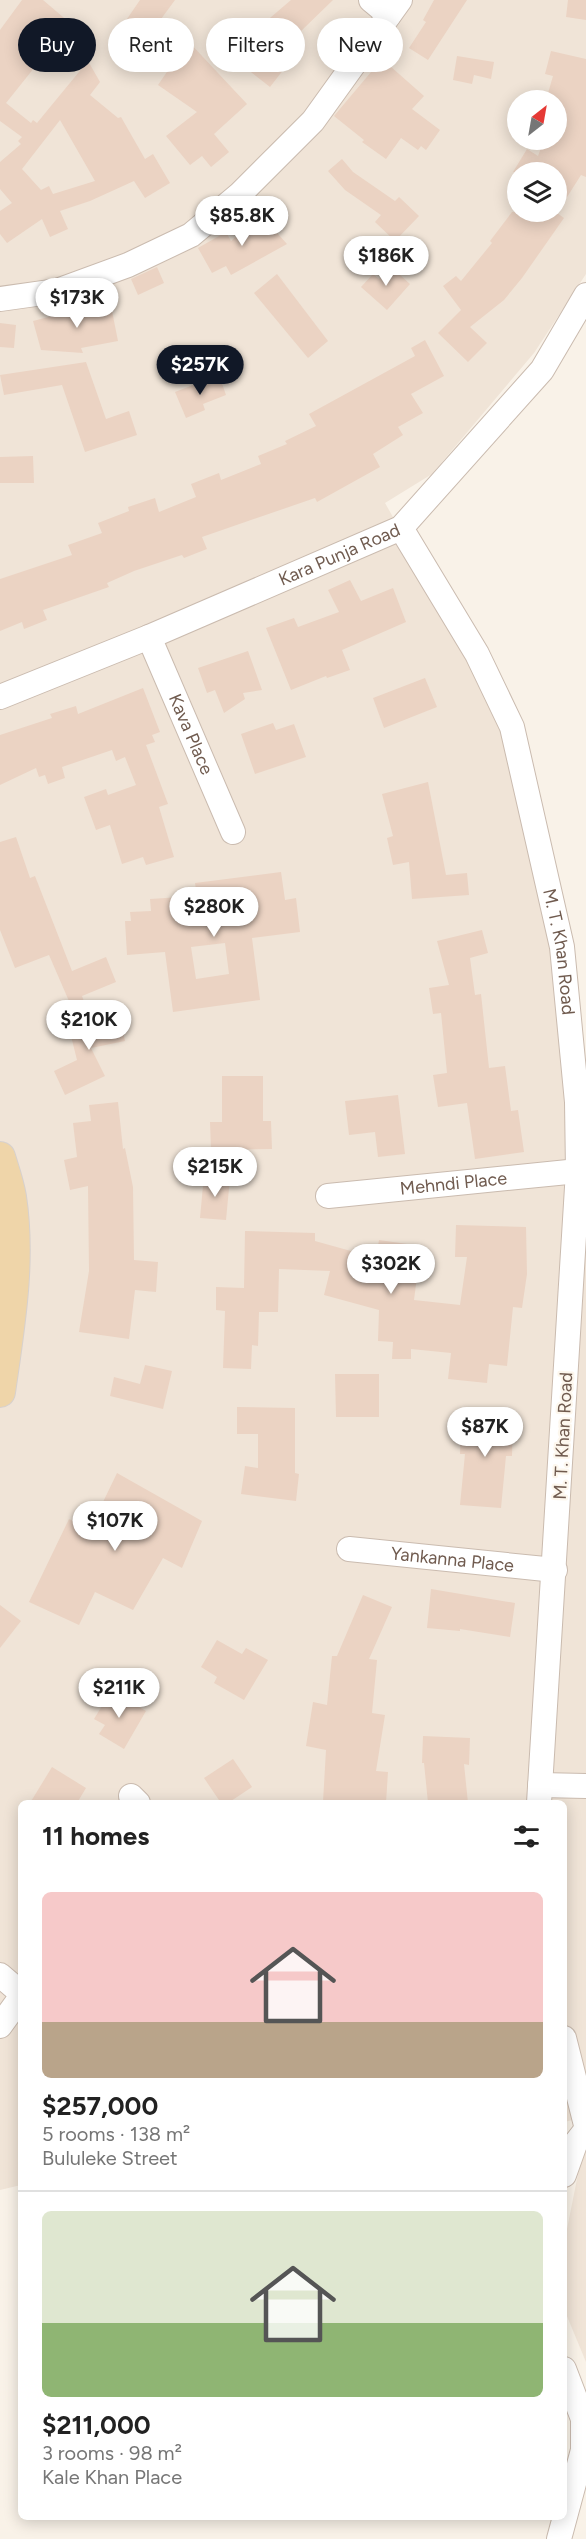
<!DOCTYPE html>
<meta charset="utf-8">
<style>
:root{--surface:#fff;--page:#f6f6f6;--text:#222;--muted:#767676;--line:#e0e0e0;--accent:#111827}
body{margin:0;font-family:Figtree,sans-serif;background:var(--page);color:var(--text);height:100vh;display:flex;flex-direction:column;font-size:22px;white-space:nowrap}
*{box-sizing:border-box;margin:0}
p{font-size:20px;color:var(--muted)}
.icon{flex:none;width:33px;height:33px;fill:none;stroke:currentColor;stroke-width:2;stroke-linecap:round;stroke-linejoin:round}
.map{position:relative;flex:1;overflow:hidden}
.sheet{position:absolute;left:18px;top:1800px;width:549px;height:720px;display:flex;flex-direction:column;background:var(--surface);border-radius:9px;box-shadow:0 3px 15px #0003}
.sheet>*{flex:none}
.hud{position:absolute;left:18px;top:18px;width:550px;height:54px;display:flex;gap:12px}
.needle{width:39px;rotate:31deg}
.fabs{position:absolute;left:507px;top:90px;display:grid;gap:12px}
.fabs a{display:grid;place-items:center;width:60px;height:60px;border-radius:50%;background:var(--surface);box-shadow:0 3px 15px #0003;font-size:30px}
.price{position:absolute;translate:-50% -51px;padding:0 14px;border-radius:21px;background:#fff;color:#222;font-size:20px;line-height:39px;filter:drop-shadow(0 2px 3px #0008)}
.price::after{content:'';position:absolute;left:50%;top:36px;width:18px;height:14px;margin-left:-9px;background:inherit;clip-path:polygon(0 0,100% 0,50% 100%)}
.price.on{background:var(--accent);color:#fff}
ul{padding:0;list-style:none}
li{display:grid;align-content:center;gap:12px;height:318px;padding:0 24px}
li+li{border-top:2px solid var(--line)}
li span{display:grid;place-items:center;height:186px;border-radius:9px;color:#555}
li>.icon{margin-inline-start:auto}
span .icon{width:108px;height:108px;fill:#fffc;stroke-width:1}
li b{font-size:26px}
h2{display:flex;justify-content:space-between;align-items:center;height:72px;padding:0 24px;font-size:26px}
.tag{padding:0 21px;border-radius:27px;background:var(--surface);box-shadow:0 3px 15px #0003;font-size:21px;line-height:54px}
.tag.on{background:var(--accent);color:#fff}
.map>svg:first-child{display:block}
.residential{fill:#f0e4d7;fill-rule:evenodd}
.building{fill:#ebd3c3;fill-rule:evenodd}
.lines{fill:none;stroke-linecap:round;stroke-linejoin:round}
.minor-casing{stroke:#cabbaf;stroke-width:26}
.major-casing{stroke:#d7d1ce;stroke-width:32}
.minor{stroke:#fff;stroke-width:24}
.major{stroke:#efd5a9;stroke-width:30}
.labels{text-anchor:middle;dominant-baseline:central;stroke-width:4.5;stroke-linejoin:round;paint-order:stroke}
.street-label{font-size:18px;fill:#705b4f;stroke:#fdf7ed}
</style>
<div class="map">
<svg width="586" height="2539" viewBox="0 0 586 2539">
<rect width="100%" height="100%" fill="#f9f2e8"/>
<g class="residential">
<path d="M0,0H586V274L534,353L432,474L385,503L512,727L586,1100V2117L564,2122V1803H21V2185L0,2190ZM518,100H556V140H518ZM518,172H556V212H518Z"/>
<polygon points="586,2134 586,2362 564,2309 564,2244"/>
</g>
<g class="building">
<path d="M22,0H43L70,23L6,103L31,123L33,120L37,123L88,61L100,82L90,95L118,118L121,117L145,159L153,154L170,183L145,198L134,181L90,201L60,211L68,229L50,237L42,219L7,243L0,234V211L12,203L0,189V162L21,144L18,141L22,137L0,121V30ZM60,120L95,181L53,194L49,186L41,190L22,169Z"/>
<polygon points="140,0 175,0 161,19 165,21 143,53 116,35"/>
<polygon points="291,0 333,0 298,34 300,37 272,60 284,69 270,87 234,59 257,29"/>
<polygon points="434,0 467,0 428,60 409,48 426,22 423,20"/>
<polygon points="568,0 586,0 586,20 566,17"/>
<polygon points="188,41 247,104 214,134 229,152 211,167 202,156 190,165 166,136 197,112 158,85"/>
<polygon points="551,51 586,59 586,177 581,175 557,213 564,218 522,278 504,300 470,327 487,343 468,362 438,333 461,310 443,286 456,276 461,281 492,243 490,241 512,212 556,213 556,172 513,172 527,149 538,156 544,140 556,140 556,100 546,100 553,76 545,74"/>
<polygon points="457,56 494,62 491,79 474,75 472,84 453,80"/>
<polygon points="382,59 424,96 412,109 440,130 426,150 421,146 418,150 401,138 386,159 362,142 364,140 334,116"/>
<polygon points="342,159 353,172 395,201 399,197 419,216 395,241 375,222 381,215 345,190 328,171"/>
<polygon points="261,215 287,244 231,275 226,266 212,273 198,248 226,232 231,241"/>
<polygon points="390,266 410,284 387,310 361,287 373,274 379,279"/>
<polygon points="157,267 164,283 138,295 131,279"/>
<polygon points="277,274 328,341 308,358 254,293"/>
<polygon points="110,301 118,341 81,348 83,353 41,350 33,321"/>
<polygon points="0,323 16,325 14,348 0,347"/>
<polygon points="425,340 444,376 411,394 423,413 398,427 403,435 373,454 380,467 317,502 315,498 202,537 207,549 184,558 182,555 134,571 107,583 109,587 43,610 47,620 24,629 22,622 0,631 0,579 72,555 68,545 102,533 98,523 129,511 128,507 155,498 159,512 196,497 191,484 219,473 221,480 261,464 258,456 287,444 285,441 316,426 309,414 415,356 411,348"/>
<polygon points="86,362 106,419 129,411 137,435 85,452 62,385 4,395 0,375"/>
<polygon points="219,375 226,395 203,404 205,410 186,418 175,392"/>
<polygon points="33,456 34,483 0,483 0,457"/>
<polygon points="350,580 361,601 393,588 406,622 342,650 350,670 327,678 326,676 291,690 266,628 294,618 298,627 339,612 328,590"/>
<polygon points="248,651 262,690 243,693 245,699 224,713 215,690 207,693 198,668"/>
<polygon points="425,678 437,707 384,728 373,698"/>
<polygon points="143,688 160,732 152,735 155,742 146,745 168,804 159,807 174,857 146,865 143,857 122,864 110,825 96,830 84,797 106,789 108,795 136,785 125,757 116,761 112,750 62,767 65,778 48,784 45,775 39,777 36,768 0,785 0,735 52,718 50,714 76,706 78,714"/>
<polygon points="273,723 276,730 294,724 306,757 255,774 241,734"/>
<polygon points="428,782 446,875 467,873 469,895 412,899 409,862 393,865 387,838 393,836 382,794"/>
<polygon points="16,837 30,878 35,876 72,971 106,957 116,982 82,996 87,1010 75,1015 49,955 15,968 0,930 0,842"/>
<path d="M281,872L285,900L296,898L300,932L252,938L260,1000L173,1012L165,952L127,955L125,921H131L130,912L151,911L150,899L197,896L195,883ZM225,943L229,974L196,979L191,947Z"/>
<polygon points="482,930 488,953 470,958 475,995 481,994 489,1068 505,1066 511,1111 518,1110 524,1152 475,1159 467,1103 438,1107 433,1075 447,1073 441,1013 433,1014 429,988 449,985 437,941"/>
<polygon points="119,1013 125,1041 91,1048 105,1076 65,1095 54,1071 77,1060 68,1024"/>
<polygon points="222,1076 263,1076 263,1121 271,1121 272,1149 211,1150 210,1122 222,1122"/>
<polygon points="398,1095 405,1154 378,1157 375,1132 349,1135 345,1101"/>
<polygon points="118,1102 123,1149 125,1148 133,1187 134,1260 158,1262 156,1292 135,1290 129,1339 79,1332 89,1271 88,1186 70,1190 64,1160 77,1157 73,1123 91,1121 89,1105"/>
<polygon points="204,1175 230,1178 226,1220 200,1218"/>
<polygon points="456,1225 526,1227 527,1274 522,1308 513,1307 507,1366 489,1364 487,1383 448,1379 451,1353 411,1349 411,1359 392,1359 393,1342 378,1341 379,1310 324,1295 330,1271 279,1269 278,1312 259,1312 258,1346 252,1345 251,1369 223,1368 225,1311 216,1310 216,1287 244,1288 245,1231 315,1233 315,1241 376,1258 379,1240 421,1246 414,1300 460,1305 467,1257 455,1257"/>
<polygon points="145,1365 172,1371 163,1409 110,1396 114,1377 140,1384"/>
<polygon points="335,1374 379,1374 379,1417 336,1417"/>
<polygon points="237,1407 295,1408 295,1473 299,1474 296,1501 241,1494 245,1466 258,1468 258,1434 237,1434"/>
<polygon points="461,1415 513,1416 512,1456 506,1456 501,1508 460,1505 465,1454 460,1454"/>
<polygon points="117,1473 202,1521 182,1568 163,1558 133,1610 95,1592 79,1625 29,1602 69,1519 90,1529"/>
<polygon points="431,1589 515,1603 510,1637 460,1629 460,1631 427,1628"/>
<polygon points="363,1595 392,1607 369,1659 377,1660 372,1713 385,1715 376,1771 388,1772 386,1803 323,1802 326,1750 306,1746 313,1702 327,1705 332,1656 337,1656"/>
<polygon points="0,1605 21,1621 0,1648"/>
<polygon points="217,1640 242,1654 246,1648 268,1660 244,1700 214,1683 217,1677 201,1667"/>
<polygon points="111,1691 146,1711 124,1749 99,1734 105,1725 94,1719"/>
<polygon points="423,1736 470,1738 469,1765 464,1764 468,1803 428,1803 424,1763 422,1763"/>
<polygon points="233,1759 252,1787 228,1803 221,1803 204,1778"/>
<polygon points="52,1767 86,1788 77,1803 30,1803"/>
</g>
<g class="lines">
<g class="minor-casing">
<g id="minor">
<polyline points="371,0 389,15"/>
<polyline points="0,299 57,291 128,265 191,235 240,194 313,121 400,0"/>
<path id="s1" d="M401,528L477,654L512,727L562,947L577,1102L578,1171L539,1803"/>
<path id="s2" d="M149,637L233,832"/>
<path id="s3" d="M0,697L149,637L401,528L542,370L586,295"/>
<path id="s4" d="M328,1196L578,1171"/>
<path id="s5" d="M349,1549L555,1570"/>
<polyline points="540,1785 586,1786"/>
<polyline points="131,1796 138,1803"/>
<polyline points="0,1975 21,1993"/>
<polyline points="0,2026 21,1997"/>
<polyline points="564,2038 586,2125"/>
<polyline points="564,2175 575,2144 586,2130"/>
<polyline points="559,2539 583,2450 583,2419 564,2369"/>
</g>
</g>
<g class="major-casing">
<path id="major" d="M0,1157C4,1170 9,1184 11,1197C21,1262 9,1329 0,1392"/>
</g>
<use href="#minor" class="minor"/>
<use href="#major" class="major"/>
</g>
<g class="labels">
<g class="street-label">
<text stroke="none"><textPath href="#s3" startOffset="368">Kara Punja Road</textPath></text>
<text stroke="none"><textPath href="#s2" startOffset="106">Kava Place</textPath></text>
<text stroke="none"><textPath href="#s1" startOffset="458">M. T. Khan Road</textPath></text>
<text stroke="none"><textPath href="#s4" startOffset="126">Mehndi Place</textPath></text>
<text transform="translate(563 1436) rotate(-87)">M. T. Khan Road</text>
<text stroke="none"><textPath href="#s5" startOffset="104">Yankanna Place</textPath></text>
</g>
</g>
</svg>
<div class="fabs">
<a><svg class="needle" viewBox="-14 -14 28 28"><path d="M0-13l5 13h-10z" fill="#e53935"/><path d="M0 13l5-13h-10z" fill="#767676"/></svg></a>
<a><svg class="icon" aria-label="layers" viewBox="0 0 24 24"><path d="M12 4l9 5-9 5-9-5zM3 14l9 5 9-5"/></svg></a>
</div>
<b class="price" style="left:242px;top:247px">$85.8K</b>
<b class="price" style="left:386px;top:287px">$186K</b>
<b class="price" style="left:77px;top:329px">$173K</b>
<b class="price on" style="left:200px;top:396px">$257K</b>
<b class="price" style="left:214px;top:938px">$280K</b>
<b class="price" style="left:89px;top:1051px">$210K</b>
<b class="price" style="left:215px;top:1198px">$215K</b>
<b class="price" style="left:391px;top:1295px">$302K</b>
<b class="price" style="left:485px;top:1458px">$87K</b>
<b class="price" style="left:115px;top:1552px">$107K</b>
<b class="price" style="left:119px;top:1719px">$211K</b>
<div class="hud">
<a class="tag on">Buy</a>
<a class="tag">Rent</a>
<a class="tag">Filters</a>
<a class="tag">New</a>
</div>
<section class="sheet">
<h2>11 homes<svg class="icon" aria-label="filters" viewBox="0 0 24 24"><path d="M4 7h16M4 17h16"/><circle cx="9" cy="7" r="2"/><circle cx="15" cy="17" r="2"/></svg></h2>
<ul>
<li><span style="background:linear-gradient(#f6c9c9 70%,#b9a48a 0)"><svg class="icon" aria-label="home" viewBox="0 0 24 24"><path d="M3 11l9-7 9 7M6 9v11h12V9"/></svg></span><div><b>$257,000</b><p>5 rooms · 138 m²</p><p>Bululeke Street</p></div></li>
<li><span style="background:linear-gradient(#dfe7d0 60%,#8fb573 0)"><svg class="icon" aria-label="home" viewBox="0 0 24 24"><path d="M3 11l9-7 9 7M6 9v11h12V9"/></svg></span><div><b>$211,000</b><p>3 rooms · 98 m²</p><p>Kale Khan Place</p></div></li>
</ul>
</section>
</div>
